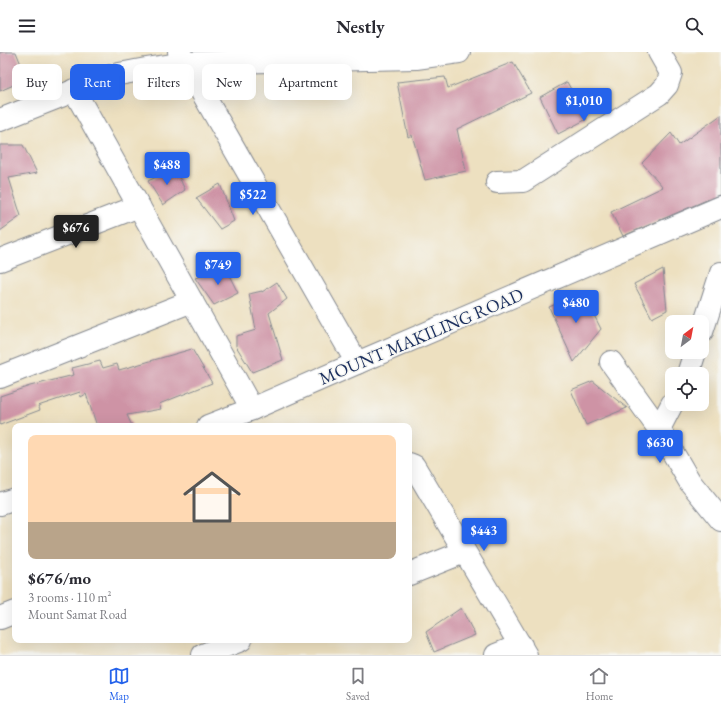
<!DOCTYPE html>
<meta charset="utf-8">
<style>
:root{--surface:#fff;--page:#f7f7f7;--text:#2b2b33;--muted:#7c7c81;--line:#e1e1e2;--accent:#2563eb}
body{margin:0;font-family:"EB Garamond",serif;background:var(--page);color:var(--text);height:100vh;display:flex;flex-direction:column;font-size:15px;white-space:nowrap}
*{box-sizing:border-box;margin:0}
p{font-size:13px;color:var(--muted)}
.icon{flex:none;width:22px;height:22px;fill:none;stroke:currentColor;stroke-width:2;stroke-linecap:round;stroke-linejoin:round}
.map{position:relative;flex:1;overflow:hidden}
.details{position:absolute;left:12px;top:371px;width:400px;height:220px;display:flex;flex-direction:column;background:var(--surface);border-radius:8px;box-shadow:0 4px 16px #0002}
.details>*{flex:none}
.banner{position:absolute;left:12px;top:12px;width:400px;height:36px;display:flex;gap:8px}
.needle{width:26px;rotate:32deg}
.fabs{position:absolute;left:665px;top:263px;display:grid;gap:8px}
.fabs a{display:grid;place-items:center;width:44px;height:44px;border-radius:8px;background:var(--surface);box-shadow:0 4px 16px #0002;font-size:20px}
.price{position:absolute;translate:-50% -34px;padding:0 9px;border-radius:4px;background:var(--accent);color:#fff;font-size:13px;line-height:26px;filter:drop-shadow(0 1px 2px #0008)}
.price::after{content:'';position:absolute;left:50%;top:24px;width:12px;height:9px;margin-left:-6px;background:inherit;clip-path:polygon(0 0,100% 0,50% 100%)}
.price.on{background:#222;color:#fff}
ul{padding:0;list-style:none}
li{display:grid;align-content:center;gap:8px;height:212px;padding:0 16px}
li span{display:grid;place-items:center;height:124px;border-radius:8px;color:#555}
li>.icon{margin-inline-start:auto}
span .icon{width:72px;height:72px;fill:#fffc;stroke-width:1}
li b{font-size:17px}
.tag{padding:0 14px;border-radius:8px;background:var(--surface);box-shadow:0 4px 16px #0002;font-size:14px;line-height:36px}
.tag.on{background:var(--accent);color:#fff}
header{display:flex;justify-content:space-between;align-items:center;height:52px;padding:0 16px;background:var(--surface);font-size:18px;font-weight:700}
.tab-bar{display:flex;justify-content:space-around;align-items:center;height:56px;border-top:1px solid var(--line);background:var(--surface);font-size:11px;color:var(--muted)}
.tab-bar a{display:grid;justify-items:center;gap:2px}
.tab-bar .on{color:var(--accent)}
.map>svg:first-child{display:block}
.building{fill:#ce93a5}
.lines{fill:none;stroke-linecap:round;stroke-linejoin:round}
.minor-casing{stroke:#84888f;stroke-width:24}
.minor{stroke:#fff;stroke-width:22}
.labels{text-anchor:middle;dominant-baseline:central;stroke-width:3;stroke-linejoin:round;paint-order:stroke}
.street-label{font-size:18px;fill:#1b2f5e;stroke:#f6f6f2}
</style>
<header><svg class="icon" aria-label="menu" viewBox="0 0 24 24"><path d="M4 6h16M4 12h16M4 18h16"/></svg>Nestly<svg class="icon" aria-label="search" viewBox="0 0 24 24"><circle cx="10" cy="10" r="6"/><path d="M15 15l6 6"/></svg></header>
<div class="map">
<svg width="721" height="603" viewBox="0 0 721 603">
<rect width="100%" height="100%" fill="#f6f6f2"/>
<filter id="ink" filterUnits="userSpaceOnUse"><feTurbulence type="fractalNoise" baseFrequency=".025" numOctaves="2"/><feDisplacementMap in="SourceGraphic" scale="8" xChannelSelector="R" yChannelSelector="G"/><feConvolveMatrix kernelMatrix="1 2 1 2 8 2 1 2 1" color-interpolation-filters="sRGB"/></filter>
<filter id="wash" filterUnits="userSpaceOnUse"><feTurbulence type="fractalNoise" baseFrequency=".012" numOctaves="4" result="noise"/><feDisplacementMap in="SourceGraphic" scale="16" xChannelSelector="R" yChannelSelector="G"/><feGaussianBlur stdDeviation="0.9" result="paint"/><feColorMatrix in="noise" values="0 0 0 0 0 0 0 0 0 0 0 0 0 0 0 0 0 1.4 0 .05"/><feComposite in="paint" operator="in"/></filter>
<g filter="url(#wash)">
<rect width="100%" height="100%" fill="#ede0c0"/>
<g id="blocks">
<g class="building">
<polygon points="0,0 16,0 27,27 0,39"/>
<polygon points="513,10 531,41 457,77 466,119 425,128 412,83 408,85 397,30 445,25 448,36"/>
<polygon points="567,30 587,67 558,82 540,45"/>
<polygon points="721,63 721,143 716,144 623,184 611,160 663,135 642,111 671,81 679,93"/>
<polygon points="0,93 23,93 37,121 9,126 21,164 0,179"/>
<polygon points="175,116 185,138 163,153 148,129"/>
<polygon points="220,132 234,169 220,177 196,146"/>
<polygon points="226,217 238,241 214,253 195,226"/>
<polygon points="663,217 667,258 652,266 634,232"/>
<polygon points="277,230 287,247 269,261 283,308 252,320 236,294 236,284 256,278 249,242 262,239 262,240"/>
<polygon points="583,241 601,277 574,310 549,255"/>
<polygon points="192,297 212,331 159,352 161,357 127,363 132,374 97,374 86,342 81,345 80,340 38,354 40,358 0,373 0,344 30,334 74,323 72,316 100,309 103,316 117,312 119,318"/>
<polygon points="593,329 627,356 586,373 571,338"/>
<polygon points="461,556 475,583 434,600 426,580"/>
</g>
</g>
</g>
<g filter="url(#ink)">
<use href="#blocks" fill-opacity="0" stroke="#84888f" stroke-width="1"/>
<g class="lines">
<g class="minor-casing">
<g id="minor">
<polyline points="179,0 357,311"/>
<polyline points="74,38 252,357"/>
<polyline points="0,68 114,23 146,17 185,11 416,6 459,0"/>
<polyline points="497,130 523,129 659,42 667,33 671,21 659,0"/>
<polyline points="0,208 139,154"/>
<polyline points="702,280 721,221"/>
<polyline points="611,310 659,377 690,430 721,468"/>
<polyline points="688,322 695,300"/>
<polyline points="0,325 192,249"/>
<polyline points="208,374 252,357 357,311 721,155"/>
<polyline points="659,377 672,352"/>
<polyline points="409,412 414,414 526,603"/>
<polyline points="0,452 15,447"/>
<polyline points="409,522 464,500"/>
<polyline points="0,566 15,560"/>
<polyline points="203,603 241,588"/>
<polyline points="496,603 521,593"/>
</g>
</g>
<use href="#minor" class="minor"/>
</g>
</g>
<g class="labels">
<g class="street-label">
<text transform="translate(421 284) rotate(-23)">MOUNT MAKILING ROAD</text>
</g>
</g>
</svg>
<div class="fabs">
<a><svg class="needle" viewBox="-14 -14 28 28"><path d="M0-13l5 13h-10z" fill="#e53935"/><path d="M0 13l5-13h-10z" fill="#7c7c81"/></svg></a>
<a><svg class="icon" aria-label="locate" viewBox="0 0 24 24"><circle cx="12" cy="12" r="6"/><path d="M12 2v4M12 18v4M2 12h4M18 12h4"/></svg></a>
</div>
<b class="price" style="left:584px;top:70px">$1,010</b>
<b class="price" style="left:167px;top:134px">$488</b>
<b class="price" style="left:253px;top:164px">$522</b>
<b class="price on" style="left:76px;top:197px">$676</b>
<b class="price" style="left:218px;top:234px">$749</b>
<b class="price" style="left:576px;top:272px">$480</b>
<b class="price" style="left:660px;top:412px">$630</b>
<b class="price" style="left:484px;top:500px">$443</b>
<div class="banner">
<a class="tag">Buy</a>
<a class="tag on">Rent</a>
<a class="tag">Filters</a>
<a class="tag">New</a>
<a class="tag">Apartment</a>
</div>
<section class="details">
<ul>
<li><span style="background:linear-gradient(#ffd9b3 70%,#b9a48a 0)"><svg class="icon" aria-label="home" viewBox="0 0 24 24"><path d="M3 11l9-7 9 7M6 9v11h12V9"/></svg></span><div><b>$676/mo</b><p>3 rooms · 110 m²</p><p>Mount Samat Road</p></div></li>
</ul>
</section>
</div>
<nav class="tab-bar">
<a class="on"><svg class="icon" aria-label="map" viewBox="0 0 24 24"><path d="M3 6l6-2 6 2 6-2v14l-6 2-6-2-6 2zM9 4v14M15 6v14"/></svg>Map</a>
<a><svg class="icon" aria-label="saved" viewBox="0 0 24 24"><path d="M7 4h10v16l-5-4-5 4z"/></svg>Saved</a>
<a><svg class="icon" aria-label="home" viewBox="0 0 24 24"><path d="M3 11l9-7 9 7M6 9v11h12V9"/></svg>Home</a>
</nav>
